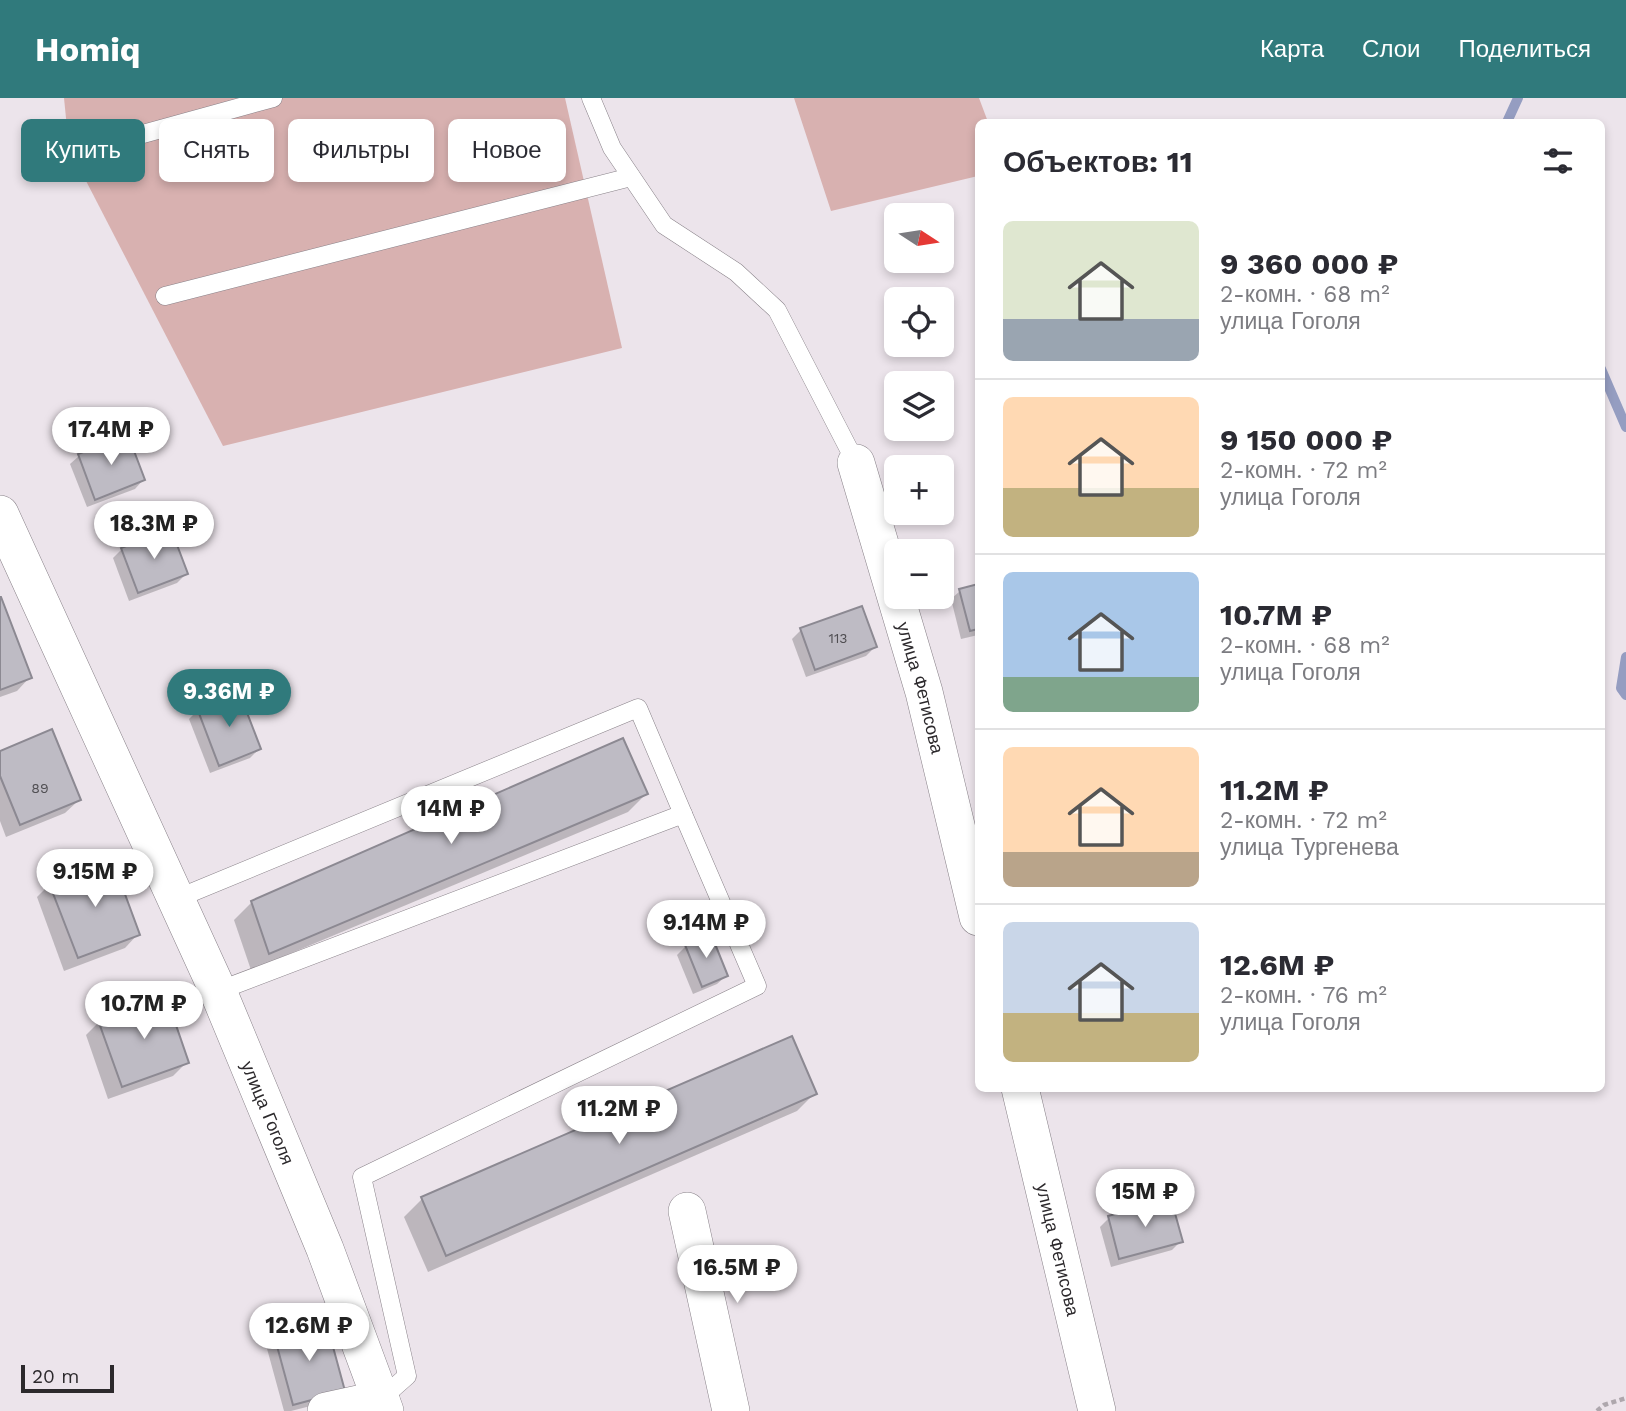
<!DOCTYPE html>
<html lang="ru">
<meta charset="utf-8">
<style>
:root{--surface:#fff;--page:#f7f7f7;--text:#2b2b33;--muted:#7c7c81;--line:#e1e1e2;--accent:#307a7c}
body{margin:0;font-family:"Work Sans",sans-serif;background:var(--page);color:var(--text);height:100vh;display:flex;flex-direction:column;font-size:26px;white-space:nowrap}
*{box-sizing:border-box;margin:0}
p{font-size:23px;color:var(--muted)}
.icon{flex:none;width:38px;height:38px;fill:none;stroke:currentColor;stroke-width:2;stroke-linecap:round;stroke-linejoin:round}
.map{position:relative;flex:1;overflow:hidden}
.details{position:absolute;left:975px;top:21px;width:630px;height:973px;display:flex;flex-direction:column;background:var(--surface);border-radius:10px;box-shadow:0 4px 10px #0003}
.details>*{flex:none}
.banner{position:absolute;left:21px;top:21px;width:665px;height:63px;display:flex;gap:14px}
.needle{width:46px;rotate:102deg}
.tools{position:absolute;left:884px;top:105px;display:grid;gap:14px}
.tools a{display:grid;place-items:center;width:70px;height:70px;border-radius:10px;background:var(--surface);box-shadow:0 4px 10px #0003;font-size:35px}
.scale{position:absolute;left:21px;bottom:18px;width:93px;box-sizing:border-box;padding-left:7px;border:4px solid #2c292c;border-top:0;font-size:19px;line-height:24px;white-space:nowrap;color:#2c292c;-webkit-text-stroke:5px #ece4eb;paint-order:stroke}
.price{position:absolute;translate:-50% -60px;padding:0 16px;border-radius:24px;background:#fff;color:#222;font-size:23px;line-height:46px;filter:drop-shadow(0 2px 4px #0008)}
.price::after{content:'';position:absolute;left:50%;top:42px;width:21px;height:16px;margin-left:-10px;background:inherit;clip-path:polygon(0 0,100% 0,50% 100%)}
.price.on{background:var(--accent);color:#fff}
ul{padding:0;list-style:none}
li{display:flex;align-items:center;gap:21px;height:175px;padding:0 28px}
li+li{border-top:2px solid var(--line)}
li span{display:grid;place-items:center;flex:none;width:196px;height:140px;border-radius:10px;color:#555}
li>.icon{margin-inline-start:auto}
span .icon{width:84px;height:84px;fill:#fffc;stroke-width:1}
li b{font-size:30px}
h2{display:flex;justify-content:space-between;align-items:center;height:84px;padding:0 28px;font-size:30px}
.chip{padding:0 24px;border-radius:10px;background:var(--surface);box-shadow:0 4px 10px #0003;font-size:24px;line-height:63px}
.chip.on{background:var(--accent);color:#fff}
header{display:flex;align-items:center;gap:42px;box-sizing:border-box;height:98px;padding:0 35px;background:var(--accent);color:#fff}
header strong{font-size:33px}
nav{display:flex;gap:38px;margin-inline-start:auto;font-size:24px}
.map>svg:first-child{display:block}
.green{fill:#d8b1b0}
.shadow{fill:#0003}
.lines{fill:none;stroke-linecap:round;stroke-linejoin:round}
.stream{stroke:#959dc1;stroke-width:10}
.building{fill:#bebbc4;stroke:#8c8992;stroke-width:2}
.service-casing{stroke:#888188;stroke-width:19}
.minor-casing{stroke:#888188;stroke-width:38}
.path{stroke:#aea7ad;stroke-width:4.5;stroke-dasharray:5 3.5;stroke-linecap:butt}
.service{stroke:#fff;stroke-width:18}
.minor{stroke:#fff;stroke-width:37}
.labels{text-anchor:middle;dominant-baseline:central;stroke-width:5;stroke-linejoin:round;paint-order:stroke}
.number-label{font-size:14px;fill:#504e52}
.street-label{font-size:18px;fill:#2c292c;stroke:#ece4eb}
</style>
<header>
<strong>Homiq</strong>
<nav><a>Карта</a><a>Слои</a><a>Поделиться</a></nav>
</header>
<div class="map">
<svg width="1626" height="1313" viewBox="0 0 1626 1313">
<rect width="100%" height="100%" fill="#ece4eb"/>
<g class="green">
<polygon points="64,0 565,0 622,250 223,348 69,50"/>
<polygon points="794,0 979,0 988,24 978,24 978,78 831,113"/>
</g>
<g class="shadow">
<polygon points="79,358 143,382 135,391 87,409 70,366"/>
<polygon points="122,451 186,476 177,485 129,503 113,460"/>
<polygon points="978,488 978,537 961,541 951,501 960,493"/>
<polygon points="0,501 30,579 17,593 0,599"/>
<polygon points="801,532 875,549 866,558 806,579 792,541"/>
<polygon points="198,612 259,651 250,660 210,675 189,621"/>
<polygon points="0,654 79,702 65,715 6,739 0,723"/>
<polygon points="646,696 628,714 251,872 234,822 252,804"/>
<polygon points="50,786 138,836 125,850 64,873 37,799"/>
<polygon points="686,848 726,878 717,886 693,896 677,857"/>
<polygon points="99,924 187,964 173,978 108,1001 86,937"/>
<polygon points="791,940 815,995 797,1013 428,1174 404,1119 422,1101"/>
<polygon points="1109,1120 1181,1143 1172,1152 1111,1169 1100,1129"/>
<polygon points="275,1238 334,1302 291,1313 284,1313 266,1247"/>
</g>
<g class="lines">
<g class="stream">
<polyline points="1507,24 1518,0"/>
<polyline points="1601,271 1626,329"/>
<polyline points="1626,559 1621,590 1626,597"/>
</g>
</g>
<g class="building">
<polygon points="128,337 145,382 95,402 78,356"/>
<polygon points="171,431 188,476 138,495 121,450"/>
<polygon points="978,486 978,531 970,533 959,491"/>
<polygon points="0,499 1,499 32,580 0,592"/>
<polygon points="862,508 877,549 815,572 800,530"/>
<polygon points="239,594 261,651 219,668 197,610"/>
<polygon points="52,631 81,702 20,727 0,678 0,653"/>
<polygon points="623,640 648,696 269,856 251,803"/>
<polygon points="112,761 140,837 78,860 49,785"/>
<polygon points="711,836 728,878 702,889 685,847"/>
<polygon points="166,898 189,965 122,989 98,922"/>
<polygon points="792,938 817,996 446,1158 421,1099"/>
<polygon points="1171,1101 1183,1144 1119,1161 1108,1118"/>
<polygon points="326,1223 345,1293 293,1307 274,1237"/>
</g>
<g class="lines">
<g class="service-casing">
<g id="service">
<polyline points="591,0 612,50 664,127 736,174 777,212 856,365"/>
<polyline points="85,52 273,0"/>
<polyline points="165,198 631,79"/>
<polyline points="176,801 638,610 683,716"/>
<polyline points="218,893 683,716 757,888 362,1079 407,1278 381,1301"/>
</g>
</g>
<g class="minor-casing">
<g id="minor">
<path id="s1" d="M856,365L924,594L978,819"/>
<path id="s2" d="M0,416L218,893L325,1151L385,1313"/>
<path id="s3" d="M1020,990L1097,1313"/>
<polyline points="687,1113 731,1313"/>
<polyline points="326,1313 381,1301"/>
</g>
</g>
<polyline class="path" points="1597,1313 1604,1307 1626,1300"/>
<use href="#service" class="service"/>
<use href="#minor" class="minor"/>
</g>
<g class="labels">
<g class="number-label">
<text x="838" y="540">113</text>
<text x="40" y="690">89</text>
</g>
<g class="street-label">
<text stroke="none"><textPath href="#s1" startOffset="234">улица Фетисова</textPath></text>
<text stroke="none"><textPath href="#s2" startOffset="656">улица Гоголя</textPath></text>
<text stroke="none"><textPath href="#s3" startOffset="166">улица Фетисова</textPath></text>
</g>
</g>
</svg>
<div class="tools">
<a><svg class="needle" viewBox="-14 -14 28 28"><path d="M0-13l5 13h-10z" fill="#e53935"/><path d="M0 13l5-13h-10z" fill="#7c7c81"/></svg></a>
<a><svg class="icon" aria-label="locate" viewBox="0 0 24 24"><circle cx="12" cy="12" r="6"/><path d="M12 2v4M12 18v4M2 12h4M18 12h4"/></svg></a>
<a><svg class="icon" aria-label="layers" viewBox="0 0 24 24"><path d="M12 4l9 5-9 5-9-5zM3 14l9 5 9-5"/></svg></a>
<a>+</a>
<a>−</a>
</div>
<div class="scale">20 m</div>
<b class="price" style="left:111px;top:369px">17.4M ₽</b>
<b class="price" style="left:154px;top:463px">18.3M ₽</b>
<b class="price on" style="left:229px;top:631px">9.36M ₽</b>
<b class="price" style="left:451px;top:748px">14M ₽</b>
<b class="price" style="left:95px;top:811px">9.15M ₽</b>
<b class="price" style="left:706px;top:862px">9.14M ₽</b>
<b class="price" style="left:144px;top:943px">10.7M ₽</b>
<b class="price" style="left:619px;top:1048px">11.2M ₽</b>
<b class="price" style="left:1145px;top:1131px">15M ₽</b>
<b class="price" style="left:737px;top:1207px">16.5M ₽</b>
<b class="price" style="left:309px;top:1265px">12.6M ₽</b>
<div class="banner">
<a class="chip on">Купить</a>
<a class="chip">Снять</a>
<a class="chip">Фильтры</a>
<a class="chip">Новое</a>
</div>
<section class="details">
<h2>Объектов: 11<svg class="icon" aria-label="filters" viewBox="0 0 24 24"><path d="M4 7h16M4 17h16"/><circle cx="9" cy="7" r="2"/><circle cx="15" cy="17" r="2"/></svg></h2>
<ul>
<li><span style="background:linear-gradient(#dfe7d0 70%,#9aa5b1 0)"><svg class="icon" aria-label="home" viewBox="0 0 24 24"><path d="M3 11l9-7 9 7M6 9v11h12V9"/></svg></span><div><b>9 360 000 ₽</b><p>2-комн. · 68 m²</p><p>улица Гоголя</p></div></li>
<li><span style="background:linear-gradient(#ffd9b3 65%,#c2b280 0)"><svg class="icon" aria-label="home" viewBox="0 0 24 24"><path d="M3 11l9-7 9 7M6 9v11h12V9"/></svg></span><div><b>9 150 000 ₽</b><p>2-комн. · 72 m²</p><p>улица Гоголя</p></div></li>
<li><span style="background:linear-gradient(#a9c7e8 75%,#7fa58c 0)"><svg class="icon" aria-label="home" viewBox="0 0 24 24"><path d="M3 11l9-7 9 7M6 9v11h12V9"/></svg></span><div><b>10.7M ₽</b><p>2-комн. · 68 m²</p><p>улица Гоголя</p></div></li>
<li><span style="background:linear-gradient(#ffd9b3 75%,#b9a48a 0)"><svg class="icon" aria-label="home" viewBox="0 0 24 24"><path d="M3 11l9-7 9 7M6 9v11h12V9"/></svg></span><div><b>11.2M ₽</b><p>2-комн. · 72 m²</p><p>улица Тургенева</p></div></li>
<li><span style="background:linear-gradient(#c9d6e8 65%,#c2b280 0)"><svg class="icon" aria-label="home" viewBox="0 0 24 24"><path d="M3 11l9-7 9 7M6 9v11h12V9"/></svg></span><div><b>12.6M ₽</b><p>2-комн. · 76 m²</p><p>улица Гоголя</p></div></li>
</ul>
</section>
</div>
